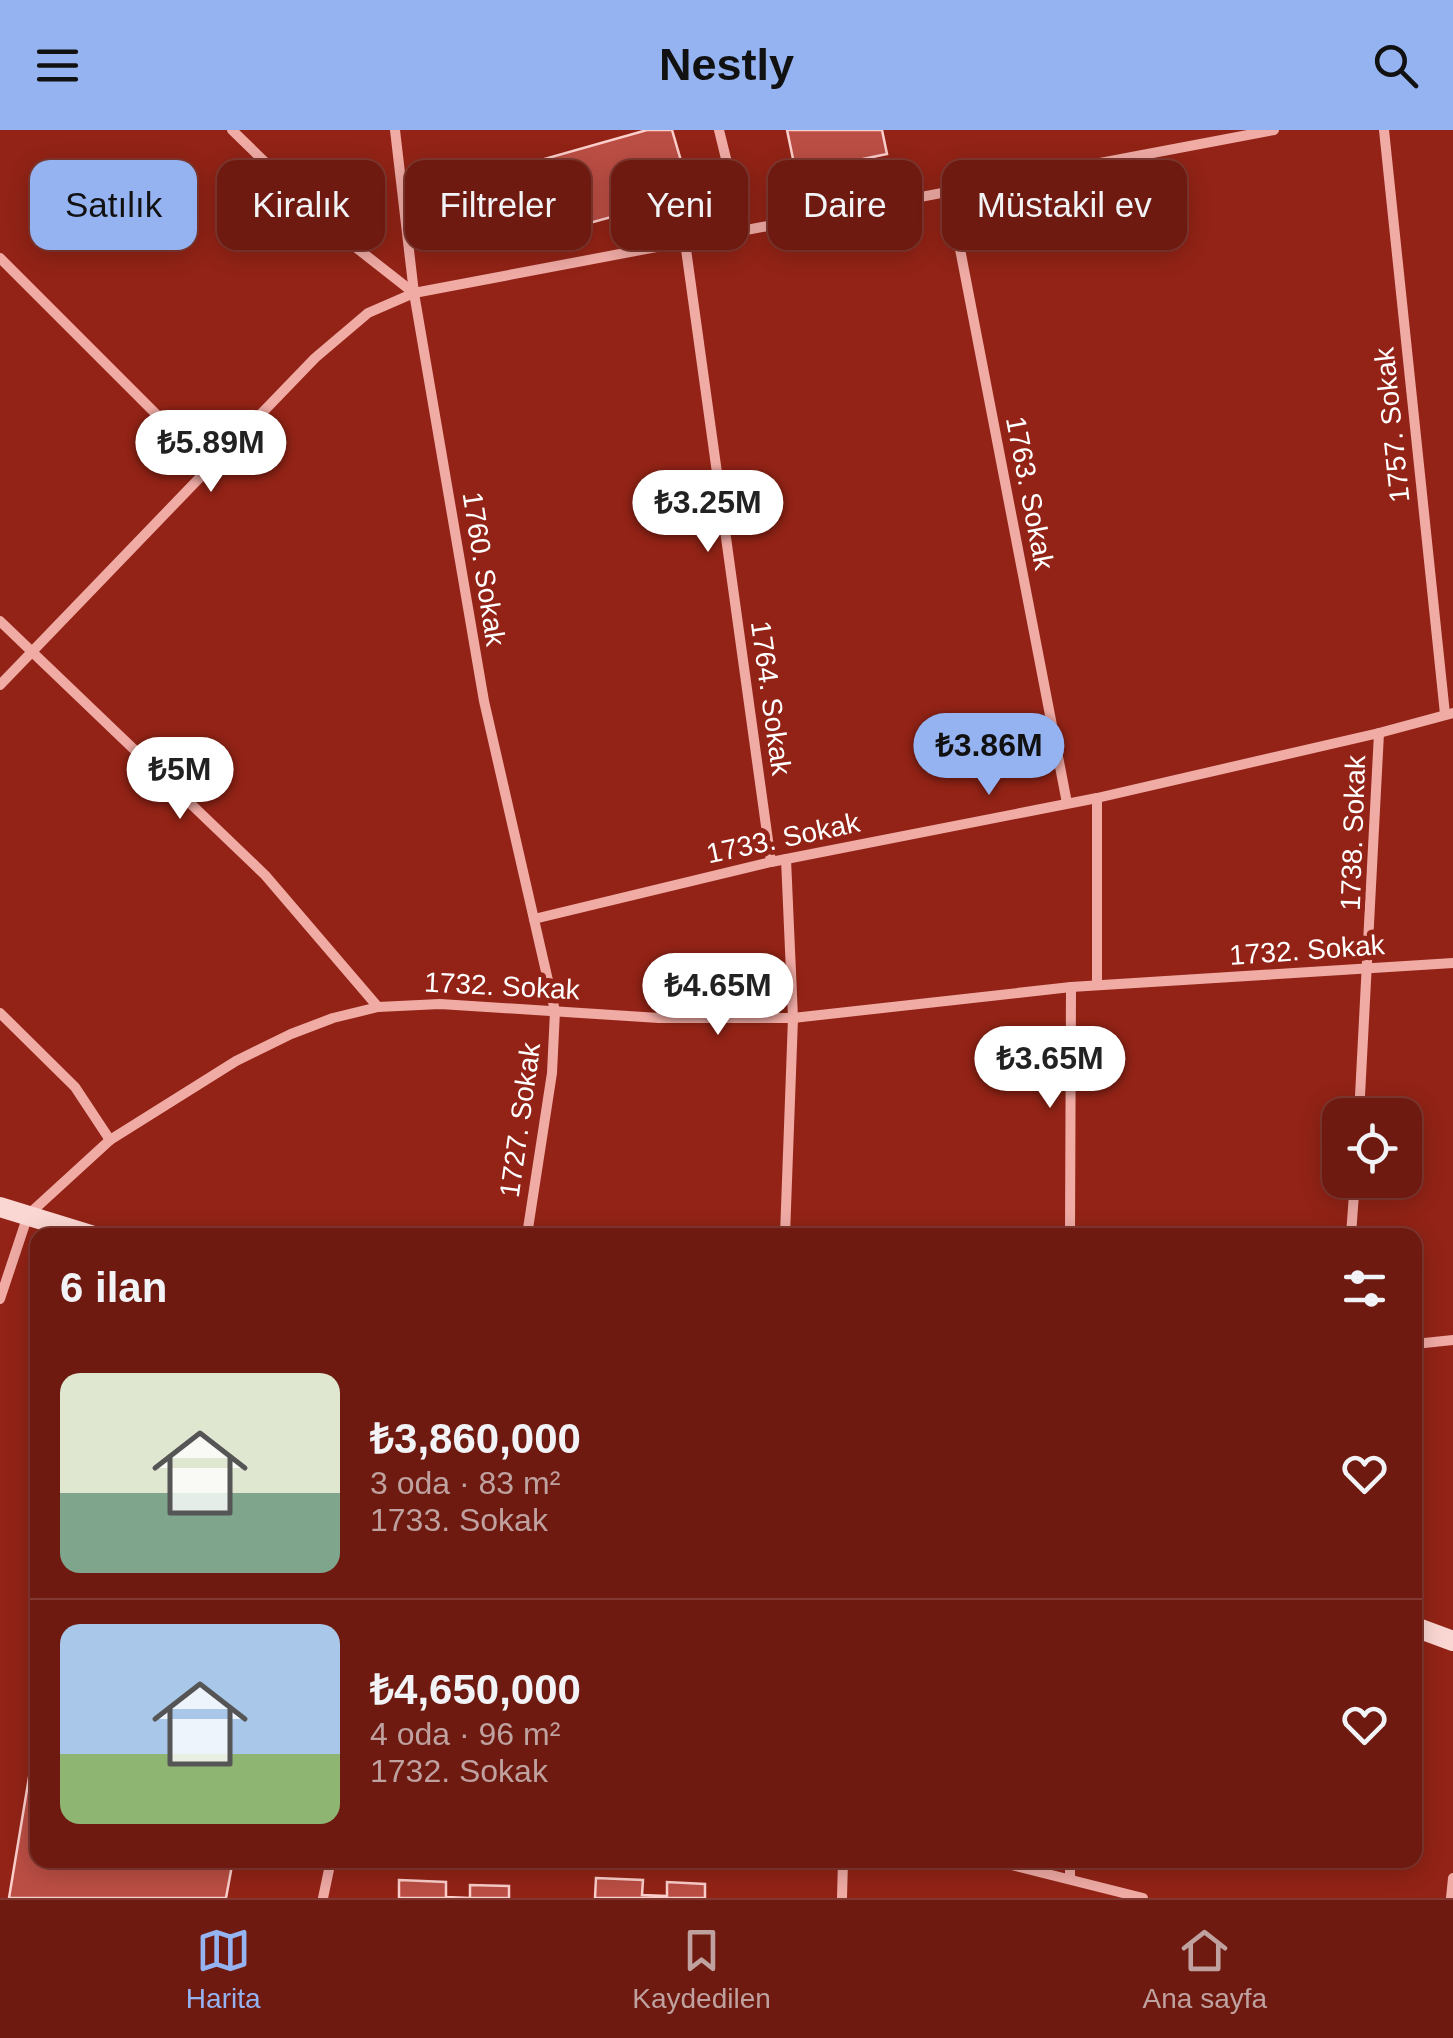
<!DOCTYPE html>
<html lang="tr">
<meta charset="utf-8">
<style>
:root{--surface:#6e1a10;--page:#76271e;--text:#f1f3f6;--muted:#bfa19f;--line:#803830;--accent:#95b2f1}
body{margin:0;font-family:Helvetica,sans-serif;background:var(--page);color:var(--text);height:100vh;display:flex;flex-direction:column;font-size:38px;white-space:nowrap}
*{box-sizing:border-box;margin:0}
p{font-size:32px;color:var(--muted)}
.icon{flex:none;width:55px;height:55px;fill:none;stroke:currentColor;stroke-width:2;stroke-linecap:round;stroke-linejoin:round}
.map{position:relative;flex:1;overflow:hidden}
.panel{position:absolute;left:30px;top:1098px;width:1392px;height:640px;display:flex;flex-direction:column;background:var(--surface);border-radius:20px;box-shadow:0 5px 25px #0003,0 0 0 2px var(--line)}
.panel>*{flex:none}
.guide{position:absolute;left:30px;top:30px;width:1395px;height:90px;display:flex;gap:20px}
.controls{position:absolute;left:1322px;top:968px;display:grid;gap:20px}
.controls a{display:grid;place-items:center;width:100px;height:100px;border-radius:20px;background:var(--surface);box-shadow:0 5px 25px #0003,0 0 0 2px var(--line);font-size:50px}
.price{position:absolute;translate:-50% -85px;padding:0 22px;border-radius:35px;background:#fff;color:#222;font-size:32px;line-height:65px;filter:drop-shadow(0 2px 5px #0008)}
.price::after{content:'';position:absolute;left:50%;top:60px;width:30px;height:22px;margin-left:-15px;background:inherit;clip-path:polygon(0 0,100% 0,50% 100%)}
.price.active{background:var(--accent);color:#111}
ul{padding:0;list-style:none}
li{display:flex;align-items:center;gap:30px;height:250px;padding:0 30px}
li+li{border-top:2px solid var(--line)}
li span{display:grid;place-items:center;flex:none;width:280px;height:200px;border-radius:20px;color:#555}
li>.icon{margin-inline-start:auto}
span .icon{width:120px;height:120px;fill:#fffc;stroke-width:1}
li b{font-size:42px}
h2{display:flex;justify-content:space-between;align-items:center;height:120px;padding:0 30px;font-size:42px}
.pill{padding:0 35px;border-radius:20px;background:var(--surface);box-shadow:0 5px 25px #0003,0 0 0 2px var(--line);font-size:35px;line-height:90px}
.pill.active{background:var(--accent);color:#111}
header{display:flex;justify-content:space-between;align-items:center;height:130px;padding:0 30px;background:var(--accent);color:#111;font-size:45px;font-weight:800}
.dock{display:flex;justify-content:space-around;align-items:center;height:140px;border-top:2px solid var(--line);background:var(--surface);font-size:28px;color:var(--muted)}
.dock a{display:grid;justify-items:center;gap:5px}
.dock .active{color:var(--accent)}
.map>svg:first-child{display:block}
.building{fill:#bb4e44;stroke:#fbcfcb;stroke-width:2.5}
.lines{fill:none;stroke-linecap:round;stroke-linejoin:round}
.street{stroke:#f0aba5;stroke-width:10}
.secondary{stroke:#fbd7d3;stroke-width:20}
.labels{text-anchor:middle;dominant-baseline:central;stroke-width:10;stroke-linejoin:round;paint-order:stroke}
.street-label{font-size:28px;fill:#fff;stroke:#922316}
</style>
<header><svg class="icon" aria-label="menu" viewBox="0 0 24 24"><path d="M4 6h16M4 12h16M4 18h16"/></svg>Nestly<svg class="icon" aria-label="search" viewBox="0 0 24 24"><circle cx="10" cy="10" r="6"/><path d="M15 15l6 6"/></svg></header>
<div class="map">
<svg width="1453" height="1768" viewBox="0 0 1453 1768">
<rect width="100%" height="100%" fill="#922316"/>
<g class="building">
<polygon points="647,0 672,0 691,65 550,104 530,33"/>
<polygon points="787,0 882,0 887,24 796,43"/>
<polygon points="38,1593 38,1730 233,1730 226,1768 9,1768"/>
<polygon points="596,1748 643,1750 642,1765 667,1766 667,1752 705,1754 705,1768 595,1768"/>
<polygon points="399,1750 446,1752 446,1767 470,1768 470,1755 509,1756 509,1768 399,1768"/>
</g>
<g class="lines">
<g class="street">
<polyline points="232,0 340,105 414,163"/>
<polyline points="395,0 414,163 484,571 555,881 552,943 527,1105"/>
<polyline points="719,0 744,102"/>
<polyline points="1384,0 1445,584"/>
<polyline points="949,62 1067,673"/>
<polyline points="685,112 771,732"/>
<polyline points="0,128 210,338"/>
<polyline points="0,491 265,745 378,877"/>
<polyline points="0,555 315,228 368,183 414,163 1274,0"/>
<polyline points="1097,668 1097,855"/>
<polyline points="534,789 771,732 1097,668 1379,603 1453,583"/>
<polyline points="0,883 75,957 110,1010"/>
<polyline points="1359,985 1379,603"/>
<polyline points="785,1105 793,888 786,729"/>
<polyline points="1070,1105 1071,857"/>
<polyline points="1351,1105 1355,1050"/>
<polyline points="0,1169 28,1085 110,1010 236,931 291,904 333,888 378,877 440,874 659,888 793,888 1071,857 1453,833"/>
<polyline points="1415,1214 1453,1210"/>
<polyline points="992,1730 1143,1768"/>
<polyline points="1070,1748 1070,1730"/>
<polyline points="323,1768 331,1730"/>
<polyline points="842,1768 843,1730"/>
<polyline points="1451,1768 1453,1748"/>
</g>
<g class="secondary">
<polyline points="0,1077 91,1105"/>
<polyline points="1415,1497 1453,1511"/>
</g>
</g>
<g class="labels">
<g class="street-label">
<text transform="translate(1392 295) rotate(-96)">1757. Sokak</text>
<text transform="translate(1030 363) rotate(79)">1763. Sokak</text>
<text transform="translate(484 439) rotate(81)">1760. Sokak</text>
<text transform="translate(771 568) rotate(82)">1764. Sokak</text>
<text transform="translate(1353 703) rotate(-88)">1738. Sokak</text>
<text transform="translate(783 708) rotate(-12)">1733. Sokak</text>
<text transform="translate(1307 820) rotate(-4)">1732. Sokak</text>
<text transform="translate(502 856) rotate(3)">1732. Sokak</text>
<text transform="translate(520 990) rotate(-82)">1727. Sokak</text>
</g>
</g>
</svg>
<div class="controls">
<a><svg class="icon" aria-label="locate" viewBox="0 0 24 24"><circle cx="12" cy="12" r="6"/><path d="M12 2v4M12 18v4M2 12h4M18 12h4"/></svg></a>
</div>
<b class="price" style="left:211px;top:365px">₺5.89M</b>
<b class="price" style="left:708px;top:425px">₺3.25M</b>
<b class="price active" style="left:989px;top:668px">₺3.86M</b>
<b class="price" style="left:180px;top:692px">₺5M</b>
<b class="price" style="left:718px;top:908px">₺4.65M</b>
<b class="price" style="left:1050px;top:981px">₺3.65M</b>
<div class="guide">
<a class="pill active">Satılık</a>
<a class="pill">Kiralık</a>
<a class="pill">Filtreler</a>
<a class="pill">Yeni</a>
<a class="pill">Daire</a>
<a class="pill">Müstakil ev</a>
</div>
<section class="panel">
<h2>6 ilan<svg class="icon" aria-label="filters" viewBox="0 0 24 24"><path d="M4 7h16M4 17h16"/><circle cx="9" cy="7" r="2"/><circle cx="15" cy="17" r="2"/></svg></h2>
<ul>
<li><span style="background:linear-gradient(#dfe7d0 60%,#7fa58c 0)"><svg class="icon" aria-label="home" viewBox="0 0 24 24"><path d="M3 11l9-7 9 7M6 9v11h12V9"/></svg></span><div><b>₺3,860,000</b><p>3 oda · 83 m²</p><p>1733. Sokak</p></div><svg class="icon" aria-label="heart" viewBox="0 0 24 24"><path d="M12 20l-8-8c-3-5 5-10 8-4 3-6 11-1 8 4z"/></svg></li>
<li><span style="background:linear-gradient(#a9c7e8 65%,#8fb573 0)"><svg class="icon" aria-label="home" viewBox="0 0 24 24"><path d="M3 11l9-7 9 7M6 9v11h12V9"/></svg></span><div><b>₺4,650,000</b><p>4 oda · 96 m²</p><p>1732. Sokak</p></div><svg class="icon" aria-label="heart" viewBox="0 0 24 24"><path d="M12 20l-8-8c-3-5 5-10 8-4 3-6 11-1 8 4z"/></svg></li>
</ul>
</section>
</div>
<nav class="dock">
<a class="active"><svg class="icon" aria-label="map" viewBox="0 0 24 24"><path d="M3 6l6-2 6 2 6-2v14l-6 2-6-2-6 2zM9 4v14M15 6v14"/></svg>Harita</a>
<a><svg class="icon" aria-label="saved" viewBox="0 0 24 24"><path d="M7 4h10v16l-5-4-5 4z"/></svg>Kaydedilen</a>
<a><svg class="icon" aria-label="home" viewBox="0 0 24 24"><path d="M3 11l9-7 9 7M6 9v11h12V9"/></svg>Ana sayfa</a>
</nav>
